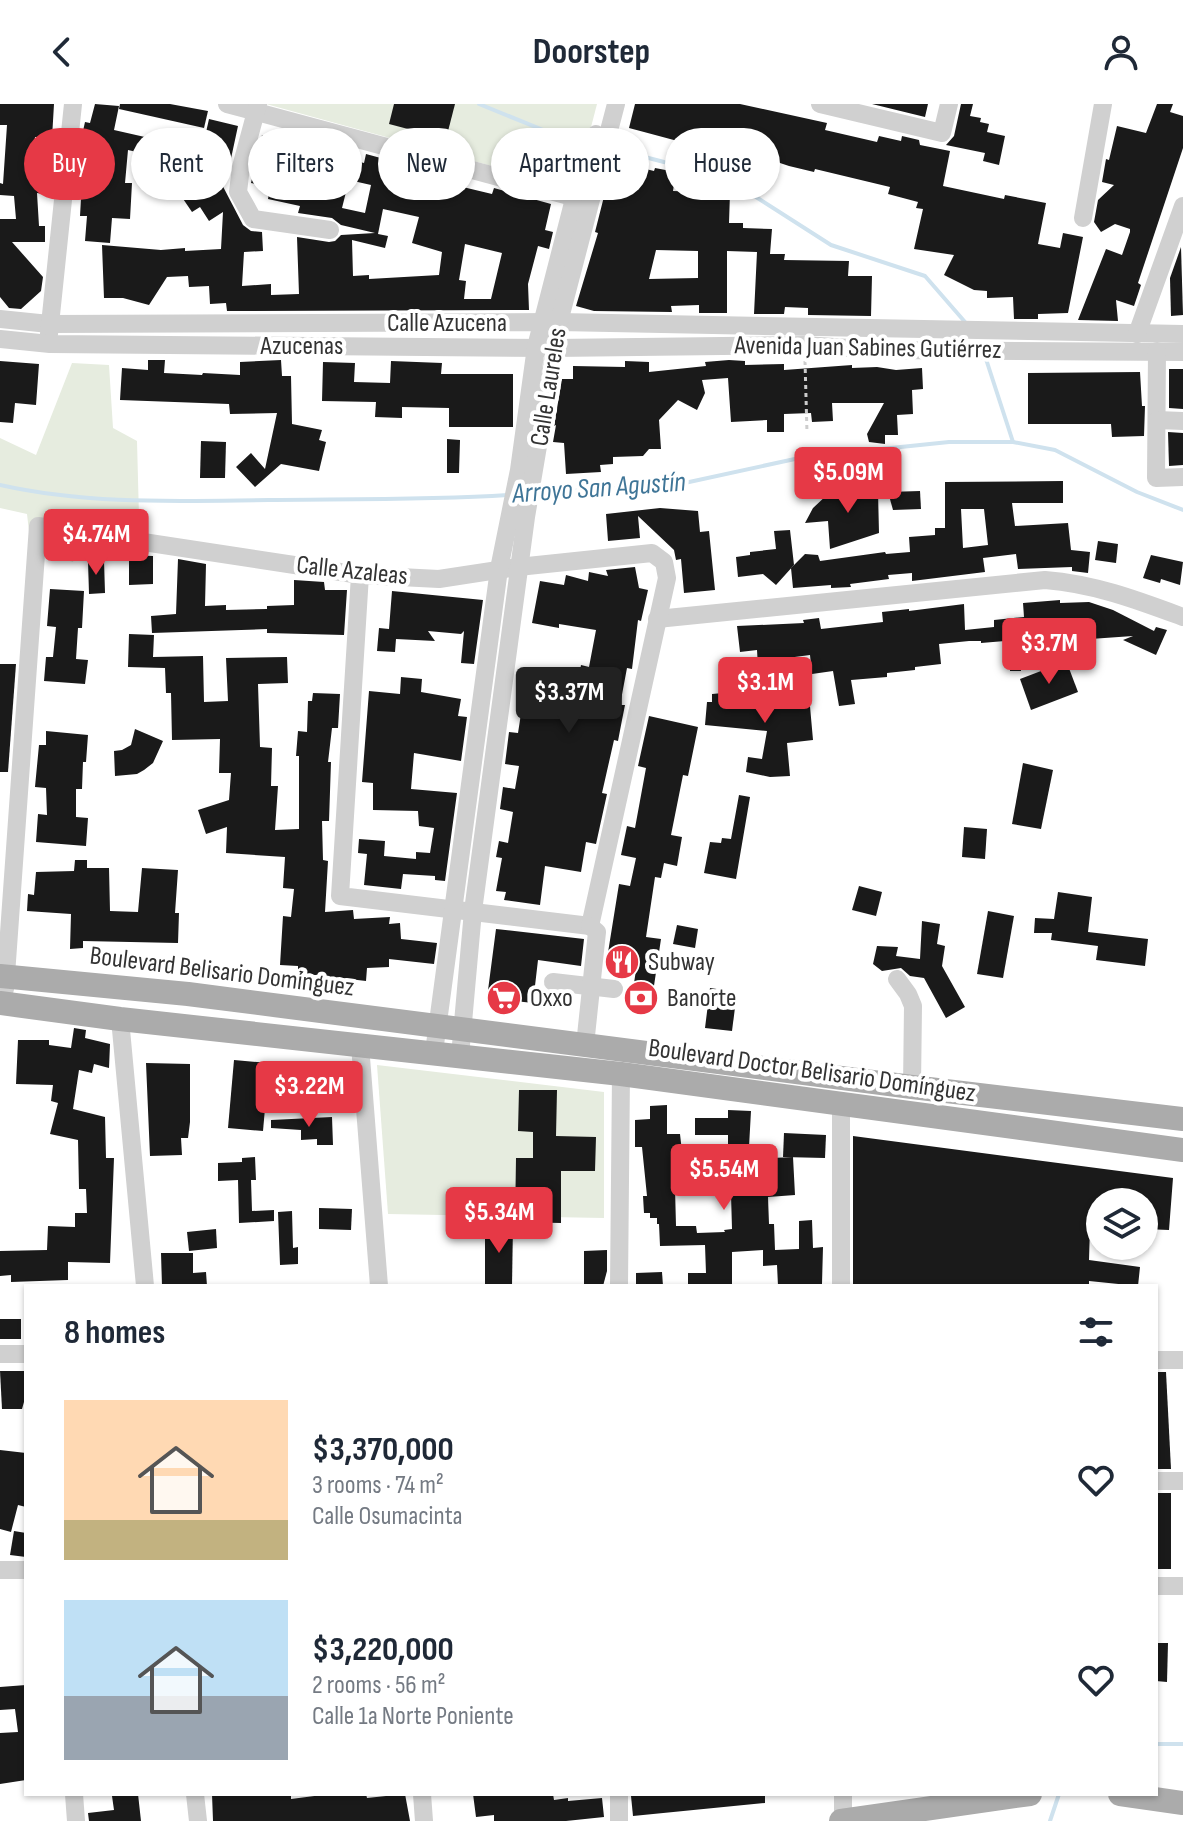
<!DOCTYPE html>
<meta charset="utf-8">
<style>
:root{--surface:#fff;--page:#f6f6f7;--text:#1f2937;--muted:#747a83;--accent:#e63946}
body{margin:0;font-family:"Sofia Sans Condensed",sans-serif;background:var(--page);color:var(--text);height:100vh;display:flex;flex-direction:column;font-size:30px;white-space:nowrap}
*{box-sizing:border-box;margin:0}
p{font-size:26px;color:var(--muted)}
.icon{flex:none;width:44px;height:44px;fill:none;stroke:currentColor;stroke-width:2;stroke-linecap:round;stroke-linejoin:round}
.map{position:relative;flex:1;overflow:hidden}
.details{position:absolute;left:24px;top:1180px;width:1134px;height:512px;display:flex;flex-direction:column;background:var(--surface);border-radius:0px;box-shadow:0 2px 6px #0004}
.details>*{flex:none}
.banner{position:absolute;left:24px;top:24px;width:1136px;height:72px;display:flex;gap:16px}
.controls{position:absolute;left:1086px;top:1084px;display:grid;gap:16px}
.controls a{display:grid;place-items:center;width:72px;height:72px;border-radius:50%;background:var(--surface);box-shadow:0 2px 6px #0004;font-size:40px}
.price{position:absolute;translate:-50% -68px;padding:0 18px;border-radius:8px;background:var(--accent);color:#fff;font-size:26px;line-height:52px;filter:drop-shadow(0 2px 4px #0008)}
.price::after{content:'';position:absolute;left:50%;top:48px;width:24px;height:18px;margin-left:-12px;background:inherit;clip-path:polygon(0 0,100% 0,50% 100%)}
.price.current{background:#222;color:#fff}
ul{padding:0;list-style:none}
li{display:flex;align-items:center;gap:24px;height:200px;padding:0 40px}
li span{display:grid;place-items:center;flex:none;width:224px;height:160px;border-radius:0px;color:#555}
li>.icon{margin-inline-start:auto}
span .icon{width:96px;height:96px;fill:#fffc;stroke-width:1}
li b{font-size:34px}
h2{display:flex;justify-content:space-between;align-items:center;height:96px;padding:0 40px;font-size:34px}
.chip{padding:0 28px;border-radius:36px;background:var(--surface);box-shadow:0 2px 6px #0004;font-size:28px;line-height:72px}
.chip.current{background:var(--accent);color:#fff}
header{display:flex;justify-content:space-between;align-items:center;height:104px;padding:0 40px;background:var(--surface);font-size:36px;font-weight:700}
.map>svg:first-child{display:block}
.green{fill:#e6ecdf}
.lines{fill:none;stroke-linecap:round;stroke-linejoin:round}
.stream{stroke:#cfe2ee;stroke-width:4}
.building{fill:#1a1a1a;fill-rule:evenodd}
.path{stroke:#cdcdcd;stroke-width:3;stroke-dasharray:4 4;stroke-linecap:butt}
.minor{stroke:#d0d0d0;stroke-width:18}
.major{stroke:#ababab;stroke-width:24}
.labels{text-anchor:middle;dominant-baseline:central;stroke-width:8;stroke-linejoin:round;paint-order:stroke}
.street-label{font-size:26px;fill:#333;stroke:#fff}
.poi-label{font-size:26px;fill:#333;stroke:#fff;text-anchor:start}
.water-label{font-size:28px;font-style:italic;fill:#3f7597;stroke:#fff}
</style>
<header><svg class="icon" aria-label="back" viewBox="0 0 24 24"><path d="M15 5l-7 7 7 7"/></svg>Doorstep<svg class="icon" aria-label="person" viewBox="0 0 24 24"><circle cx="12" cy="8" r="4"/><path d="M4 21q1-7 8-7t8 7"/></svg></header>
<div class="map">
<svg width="1183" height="1717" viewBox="0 0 1183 1717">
<rect width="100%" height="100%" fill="#fff"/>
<g class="green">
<polygon points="266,0 597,0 575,85"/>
<polygon points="72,259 109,261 113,324 137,337 139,413 89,415 73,458 31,445 27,410 0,404 0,334 36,351"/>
<polygon points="377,961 604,988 604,1114 388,1110"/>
</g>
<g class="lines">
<g class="stream">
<polyline points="479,0 553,30 586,38"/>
<polyline points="610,44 664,58 756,93 831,141 925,172 965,218"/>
<polyline points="985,252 1013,338"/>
<path d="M0,381C89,401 178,397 269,396C349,395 428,396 508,391"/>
<polyline points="537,389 680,380 804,353 949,338 1013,338 1055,346 1137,388 1183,406"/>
<polyline points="1156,1640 1183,1640"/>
<polyline points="1050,1717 1059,1690"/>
</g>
</g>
<g class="building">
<polygon points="0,0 54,0 52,34 35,33 33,62 44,63 43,90 37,89 39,122 45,122 45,138 12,138 43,173 41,187 21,205 9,204 0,193 0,115 16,115 14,92 0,91 0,79 3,80 7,21 0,21"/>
<path d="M95,0L119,2L114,26L202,46L209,15L238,22L227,73L217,71L243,121L251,127L262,128L263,147L244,148L242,182L271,180V191L299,190L297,133L329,138L335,137L341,131L375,129L341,121L332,114L298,109L300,102L268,95L270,83L251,79L262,31L281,36L283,28L338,42L336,52L364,59L366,50L377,53L444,71L442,78L492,90L494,84L551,100L545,126L553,128L549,145L538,142L528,180L529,206L227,207L226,199L210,200L209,182L189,183L188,172L167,173L149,201L123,194H104L102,141L161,146L185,144V147L221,145L223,108L209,117L200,103L192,108L175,83L162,81L167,55L128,46L125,79H132L130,115L112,114L110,139L85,137L87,112H80L82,77H89L92,38L81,36L85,18L90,19ZM349,76L371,81L365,109L342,104ZM383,105L419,113L412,139L442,148L439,171L369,175V171L353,172L352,136L385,144L388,132L378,130ZM465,140L502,149L491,195H464L466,177L459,176Z"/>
<polygon points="120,0 170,0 208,7 204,24 119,5"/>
<polygon points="394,0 455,0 446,35 389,20"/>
<polygon points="635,0 740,0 827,19 825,26 877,38 879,32 901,37 902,32 919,36 920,41 950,47 943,82 1004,95 1005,91 1046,99 1038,140 1060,144 1063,129 1083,133 1068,209 1038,210 1038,215 1014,215 1013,193 987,194 987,187 974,186 944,171 954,151 914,145 923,105 916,104 918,98 888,90 890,83 815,65 814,68 789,62 762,53 765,44 739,37 735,54 723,52 726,37 689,26 685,39 644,28 629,24"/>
<polygon points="872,0 928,0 925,13"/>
<polygon points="961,0 973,0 970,12 981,14 980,18 989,20 987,28 1005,32 999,61 983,57 985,49 946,41 954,32"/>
<polygon points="1157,0 1173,0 1170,8 1183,12 1183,44 1138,179 1141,181 1134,202 1116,196 1118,217 1078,216 1106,145 1122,151 1130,128 1130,125 1115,120 1101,128 1094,118 1098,96 1114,81 1102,78 1106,55 1109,56 1117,22 1146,29"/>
<path d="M613,57L654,67L655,64L676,68L673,87L730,89L729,119H743V124L772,125L770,150H785L784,156L849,157L848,172H872L871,212L808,211V204L785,203L784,210H754L757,148L727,147V209H699V201L671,202L672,208L594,207L576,202L598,129L595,128ZM656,146L698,147V174L649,175Z"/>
<polygon points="1181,143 1183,211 1171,212 1170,174"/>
<polygon points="148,256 165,256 164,269 202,271 203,269 240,271 240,258 281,256 282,272 291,272 292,320 322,326 319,336 326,338 319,367 281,360 255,383 236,363 251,349 265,365 277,309 230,310 229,300 120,296 122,264 148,266"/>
<polygon points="729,256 745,257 745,261 784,260 784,266 852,261 852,264 877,263 896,266 922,264 923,285 912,286 913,310 897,311 898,331 885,331 885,340 869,338 867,330 884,299 832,299 833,317 812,318 811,309 784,310 784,328 767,328 767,316 731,318 728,274 702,276 705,289 697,306 678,296 659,316 661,345 649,345 643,352 613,353 613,360 600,361 601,368 566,370 564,339 553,338 556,321 554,322 562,275 573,275 573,262 625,263 625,257 649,258 649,268 706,262 705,258"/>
<polygon points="0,257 39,260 36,301 15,299 13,319 0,318"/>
<polygon points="391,257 442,259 441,270 513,270 513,323 449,323 449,304 402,303 402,314 375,313 376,298 322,297 323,258 355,259 354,278 390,279"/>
<polygon points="1169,265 1183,265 1183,305 1169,304"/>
<polygon points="1140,268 1142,302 1145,302 1144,332 1112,333 1111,320 1028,320 1028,269"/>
<polygon points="1168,328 1183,329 1183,361 1169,362"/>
<polygon points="447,335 460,336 459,369 447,369"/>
<polygon points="201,337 226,338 225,374 200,374"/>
<path d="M1063,377V399H1012L1015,422L1068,419L1071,446L1090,448L1088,469L1072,467V463L1018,465L1016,450L983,454L985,468L912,477V469L888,471L889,475L850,480L851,483L831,484V481L793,484L791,464L805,450L818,451L820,457L885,448L886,450L910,448L909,433L935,431V424H945V378ZM961,405H984L988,441L963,444Z"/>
<polygon points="838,384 858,384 858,388 878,387 879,429 830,445 828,417 805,419 813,404 828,390 838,389"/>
<polygon points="920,387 921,405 893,406 888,388"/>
<polygon points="660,404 698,407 700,428 709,427 715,486 684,489 681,455 676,456 674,446 638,412 640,434 608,437 606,410"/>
<polygon points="790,426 794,461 776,481 763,470 738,473 736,453 750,451 750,448 776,445 774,427"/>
<polygon points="1098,437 1118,440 1116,459 1095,456"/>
<polygon points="129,451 153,452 153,480 129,481"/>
<polygon points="1151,451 1183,458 1180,481 1161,475 1160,479 1143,474"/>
<polygon points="178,455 206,460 205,502 226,501 226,506 267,505 267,502 294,501 294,476 324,478 325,486 347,486 344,531 267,529 267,525 152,529 151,512 176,510"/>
<polygon points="88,457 104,457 105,489 89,490"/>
<polygon points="635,463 639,484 648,486 641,517 638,516 632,565 627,564 620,601 625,601 622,616 618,637 614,636 602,689 607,690 596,740 586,738 581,768 545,762 540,801 504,796 506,788 496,787 502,754 496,753 499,737 508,739 513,708 500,705 503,683 515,685 519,662 505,660 509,628 518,629 523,597 516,596 519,575 540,578 536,599 568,604 574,571 579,572 581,561 589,563 596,526 559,520 559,524 532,519 540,477 564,481 566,471 588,477 589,468 608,472 606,466"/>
<polygon points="50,485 84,487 82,524 78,524 76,555 88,556 85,580 44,577 46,553 53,553 56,523 47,522"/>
<polygon points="392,487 483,496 474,560 461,559 464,527 461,530 428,527 435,537 396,535 395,548 377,547 379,524 389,525"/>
<polygon points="1060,496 1060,499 1089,498 1113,506 1154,527 1156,523 1167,526 1156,551 1123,536 1133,532 1076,536 1056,530 1059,537 1021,540 1021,567 1010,567 1010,544 1006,544 1005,537 981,539 981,537 969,537 939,540 941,560 915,563 915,566 887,569 887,573 851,576 855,600 839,602 833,567 812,570 810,551 787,554 787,561 758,563 757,546 740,548 737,522 804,519 803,516 819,514 821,525 883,518 882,508 909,505 909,507 964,500 965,526 994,523 994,516 1024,513 1023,499"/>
<polygon points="129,530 154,531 153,553 203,552 204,598 228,597 226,554 287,553 288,579 258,580 260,643 272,644 271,682 278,682 275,726 299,725 299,652 296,652 298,627 307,628 308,597 312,597 313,589 340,590 338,624 332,624 328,658 331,658 329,717 322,717 323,756 328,757 325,808 353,806 354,815 390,813 389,820 400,819 401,835 437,839 434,860 389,855 389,863 367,864 366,877 298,869 298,862 280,861 283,812 291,813 294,785 283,784 285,753 226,749 227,723 206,730 198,706 229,696 231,669 219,669 220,635 172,636 171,589 166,589 165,564 128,563"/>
<polygon points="1062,559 1067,559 1078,588 1031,606 1020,575"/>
<polygon points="0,560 16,560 8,668 0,668"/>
<polygon points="401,573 422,575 421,588 461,595 458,612 467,613 461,657 414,649 411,685 457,689 445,777 435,776 435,772 403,770 401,785 364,781 367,750 358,749 359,735 385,737 384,752 416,755 416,748 430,749 434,724 419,722 418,707 373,706 373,679 362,678 369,587 400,590"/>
<polygon points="756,586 758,596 809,591 813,636 787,639 790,672 770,673 746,668 748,653 762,655 767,627 705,621 707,598 712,598 712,590"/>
<polygon points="649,612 698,623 688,672 683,671 671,731 682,733 677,762 664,759 661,774 655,773 646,833 661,835 652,895 632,892 636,866 606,861 619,780 630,782 636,754 621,751 627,722 635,724 646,664 638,662"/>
<polygon points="135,625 163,637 153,659 144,666 137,670 115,672 114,647 122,646 131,641"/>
<polygon points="46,627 88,631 86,658 83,658 82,685 76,685 76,713 88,714 86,742 36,738 38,710 47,711 46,684 35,683 39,641 46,641"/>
<polygon points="1023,659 1053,666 1041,725 1012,720"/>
<polygon points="739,691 750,693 736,775 704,769 710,738 721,739 722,734 731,735"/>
<polygon points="964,723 987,725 985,755 962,753"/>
<polygon points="75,756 87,756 87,764 109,764 110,807 138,808 142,764 178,766 175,809 179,809 178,839 83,837 83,844 70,845 71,810 27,807 28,790 34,791 36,768 74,767"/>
<polygon points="859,782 882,788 876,812 852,806"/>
<polygon points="1058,788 1092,793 1088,828 1148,835 1145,862 1096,856 1098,842 1051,836 1052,829 1034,829 1035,814 1054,815"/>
<polygon points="988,807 1014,812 1003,874 977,870"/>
<polygon points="922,817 940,820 937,840 945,842 942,862 965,903 946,914 924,874 910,872 901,864 882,867 873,860 877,842 898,843 896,852 920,855"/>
<polygon points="677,821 698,825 695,844 673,840"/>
<polygon points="496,825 584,835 581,862 538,856 533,899 487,894"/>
<polygon points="710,884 737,888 732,927 705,924"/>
<polygon points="74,924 86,926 85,934 110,940 109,964 94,960 92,969 79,966 73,1005 105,1013 106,1054 114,1054 110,1159 68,1158 68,1176 11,1178 11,1171 0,1172 0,1147 47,1146 48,1122 75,1123 75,1109 87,1109 86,1085 79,1085 78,1036 50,1030 58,999 51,997 53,981 16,980 18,936 49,936 49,941 71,944"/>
<polygon points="234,956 269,959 263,1027 228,1024"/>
<polygon points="146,959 190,960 190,1018 188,1034 181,1034 182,1051 150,1052"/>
<polygon points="519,986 557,986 556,1032 596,1033 595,1067 561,1067 561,1119 515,1118 516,1054 533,1054 533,1028 518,1027"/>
<polygon points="667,1001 667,1030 680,1030 686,1083 675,1084 676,1122 696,1122 697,1129 725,1128 724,1126 732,1125 731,1090 756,1090 754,1055 793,1053 795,1091 768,1093 769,1120 774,1120 775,1146 799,1145 799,1117 812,1116 813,1144 823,1143 822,1180 778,1182 777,1161 763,1162 763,1146 732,1148 732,1182 688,1182 688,1169 706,1169 705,1141 660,1142 659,1120 657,1120 657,1114 650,1114 650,1109 644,1109 643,1092 647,1092 642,1043 635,1043 635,1016 650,1015 650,1002"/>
<polygon points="728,1006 751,1007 748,1061 728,1060 728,1031 695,1031 695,1014 728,1014"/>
<polygon points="332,1013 333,1041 317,1041 317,1035 301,1036 301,1026 271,1024 271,1016"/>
<polygon points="784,1029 826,1031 825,1054 783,1053"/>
<polygon points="853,1032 1173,1074 1169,1126 1144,1125 1144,1098 1100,1098 1100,1124 1090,1123 1089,1156 1140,1163 1138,1182 1089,1177 1089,1182 853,1182"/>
<polygon points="255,1053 256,1076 251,1076 252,1107 274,1106 274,1117 239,1119 238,1076 218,1077 218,1059 242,1058 242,1054"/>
<polygon points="319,1104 352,1105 351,1126 319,1125"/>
<polygon points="292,1107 293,1144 298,1143 298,1160 280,1161 278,1108"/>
<polygon points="485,1120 513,1120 512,1182 485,1182"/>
<polygon points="216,1125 217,1144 189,1147 187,1128"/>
<polygon points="607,1146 607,1167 603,1182 584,1182 584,1147"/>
<polygon points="161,1149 193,1149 193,1169 206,1168 207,1182 162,1182"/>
<polygon points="662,1168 663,1182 636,1182 636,1169"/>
<rect x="0" y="1215" width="21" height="20"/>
<polygon points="0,1267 26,1267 26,1291 22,1305 2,1305"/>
<polygon points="1156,1268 1166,1268 1171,1365 1156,1365"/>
<polygon points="0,1346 26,1349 26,1403 18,1401 11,1428 0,1425"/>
<rect x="1156" y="1389" width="15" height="76"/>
<polygon points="14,1427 26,1429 26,1453 10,1451"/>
<polygon points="1156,1539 1168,1539 1167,1578 1156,1577"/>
<polygon points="26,1581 26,1676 0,1680 0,1629 18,1628 15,1605 0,1606 0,1583"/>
<polygon points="117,1690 138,1690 141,1717 89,1717 88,1709 114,1706 112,1692"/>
<polygon points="212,1690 291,1690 291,1695 330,1690 366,1690 367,1694 405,1690 410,1717 213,1717"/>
<polygon points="473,1690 553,1690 554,1696 568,1694 568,1697 602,1694 604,1713 566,1717 494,1717 494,1711 476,1713"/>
<polygon points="649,1690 765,1690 765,1699 633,1712 631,1692"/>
</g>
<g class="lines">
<polyline class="path" points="805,257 807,329"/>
<g class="minor">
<polyline points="227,0 584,96"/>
<polyline points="258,0 241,63 238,88 253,115 330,126"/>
<polyline points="820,0 942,29 949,0"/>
<polyline points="1083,114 1103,0"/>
<polyline points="0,215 49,220 559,218 1183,230"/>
<polyline points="49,230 73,0"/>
<polyline points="1137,230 1183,102"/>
<polyline points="0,235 50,240 554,244 804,241 879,246 1183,248"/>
<polyline points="1157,247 1156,374 1183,373"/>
<polyline points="1157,316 1183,317"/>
<polyline points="360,471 340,792 590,822"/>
<path d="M657,515L1045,476C1095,480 1137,496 1183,513"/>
<polyline points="897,875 908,890 913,902 912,983"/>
<polyline points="553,878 614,885"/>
<polyline points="5,885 38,422 360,471 439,475 518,463 652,449 664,458 667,474 590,822"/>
<polyline points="120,915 145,1182"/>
<polyline points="360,941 379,1182"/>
<polyline points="585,941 597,828 590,822"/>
<polyline points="434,948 499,465 519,366 536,243 574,95 596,30"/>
<polyline points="460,952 473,807 526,413 559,218 616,0"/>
<polyline points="841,999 841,1182"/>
<polyline points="619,1182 621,970"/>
<polyline points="0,1250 26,1250"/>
<polyline points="1156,1256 1183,1256"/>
<polyline points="1156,1377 1183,1377"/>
<polyline points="0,1466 26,1466"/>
<polyline points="1156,1482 1183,1482"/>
<polyline points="74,1690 76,1717"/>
<polyline points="195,1690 198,1717"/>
<polyline points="422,1690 424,1717"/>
<polyline points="619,1690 619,1717"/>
<polyline points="843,1717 843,1690"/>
</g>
<g class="major">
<polyline points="0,872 188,890 912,983 1183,1015"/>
<polyline points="0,899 120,915 621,970 1183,1046"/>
<polyline points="1120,1690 1183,1699"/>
<polyline points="841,1717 1030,1690"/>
</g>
</g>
<defs>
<g id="restaurant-disc" transform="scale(1.8)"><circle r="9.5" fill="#e63946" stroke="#fff"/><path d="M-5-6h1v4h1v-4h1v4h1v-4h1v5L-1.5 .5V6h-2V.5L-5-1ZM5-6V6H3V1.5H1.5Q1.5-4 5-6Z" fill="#fff"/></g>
<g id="supermarket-disc" transform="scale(1.8)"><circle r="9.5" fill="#e63946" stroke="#fff"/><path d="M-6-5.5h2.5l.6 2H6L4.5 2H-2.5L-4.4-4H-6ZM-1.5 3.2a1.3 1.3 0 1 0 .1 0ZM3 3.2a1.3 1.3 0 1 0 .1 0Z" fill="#fff"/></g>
<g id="bank-disc" transform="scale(1.8)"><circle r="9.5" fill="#e63946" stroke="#fff"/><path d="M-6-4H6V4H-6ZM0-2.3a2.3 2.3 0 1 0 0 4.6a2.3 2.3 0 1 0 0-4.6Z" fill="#fff"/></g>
</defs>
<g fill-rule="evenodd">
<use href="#restaurant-disc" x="622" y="858"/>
<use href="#supermarket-disc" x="504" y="894"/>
<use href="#bank-disc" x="641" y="894"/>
</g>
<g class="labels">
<g class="street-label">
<text x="447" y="219">Calle Azucena</text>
<text x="302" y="242">Azucenas</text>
<text transform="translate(868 244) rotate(1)">Avenida Juan Sabines Gutiérrez</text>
<text transform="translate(549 283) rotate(-81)">Calle Laureles</text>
<text transform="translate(352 467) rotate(6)">Calle Azaleas</text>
<text transform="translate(222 868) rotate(7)">Boulevard Belisario Domínguez</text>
<text transform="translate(812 967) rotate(8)">Boulevard Doctor Belisario Domínguez</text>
</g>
<g class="poi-label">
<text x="648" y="858">Subway</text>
<text x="530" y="894">Oxxo</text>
<text x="667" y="894">Banorte</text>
</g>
<g class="water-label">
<text transform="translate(599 384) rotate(-4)">Arroyo San Agustín</text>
</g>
</g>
</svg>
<div class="controls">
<a><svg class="icon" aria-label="layers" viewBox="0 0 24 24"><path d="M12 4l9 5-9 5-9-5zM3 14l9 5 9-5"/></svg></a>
</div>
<b class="price" style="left:848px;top:411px">$5.09M</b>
<b class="price" style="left:96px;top:473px">$4.74M</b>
<b class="price" style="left:1049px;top:582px">$3.7M</b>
<b class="price" style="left:765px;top:621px">$3.1M</b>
<b class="price current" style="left:569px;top:631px">$3.37M</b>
<b class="price" style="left:309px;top:1025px">$3.22M</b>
<b class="price" style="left:724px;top:1108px">$5.54M</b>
<b class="price" style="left:499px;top:1151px">$5.34M</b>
<div class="banner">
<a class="chip current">Buy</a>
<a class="chip">Rent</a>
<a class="chip">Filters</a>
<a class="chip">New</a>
<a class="chip">Apartment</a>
<a class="chip">House</a>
</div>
<section class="details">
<h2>8 homes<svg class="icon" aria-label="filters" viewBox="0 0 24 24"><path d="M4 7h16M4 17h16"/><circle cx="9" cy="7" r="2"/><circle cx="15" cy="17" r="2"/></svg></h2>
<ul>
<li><span style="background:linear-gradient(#ffd9b3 75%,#c2b280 0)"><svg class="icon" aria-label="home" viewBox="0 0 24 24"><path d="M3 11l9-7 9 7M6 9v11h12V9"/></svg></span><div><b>$3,370,000</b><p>3 rooms · 74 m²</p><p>Calle Osumacinta</p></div><svg class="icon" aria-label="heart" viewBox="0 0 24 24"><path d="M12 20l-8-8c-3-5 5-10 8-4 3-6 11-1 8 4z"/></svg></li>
<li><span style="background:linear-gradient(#bfe0f5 60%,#9aa5b1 0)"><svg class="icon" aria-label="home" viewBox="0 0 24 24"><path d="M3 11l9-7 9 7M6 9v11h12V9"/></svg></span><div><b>$3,220,000</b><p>2 rooms · 56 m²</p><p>Calle 1a Norte Poniente</p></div><svg class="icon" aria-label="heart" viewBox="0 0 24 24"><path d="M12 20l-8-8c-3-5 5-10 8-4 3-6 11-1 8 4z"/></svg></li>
</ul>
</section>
</div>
